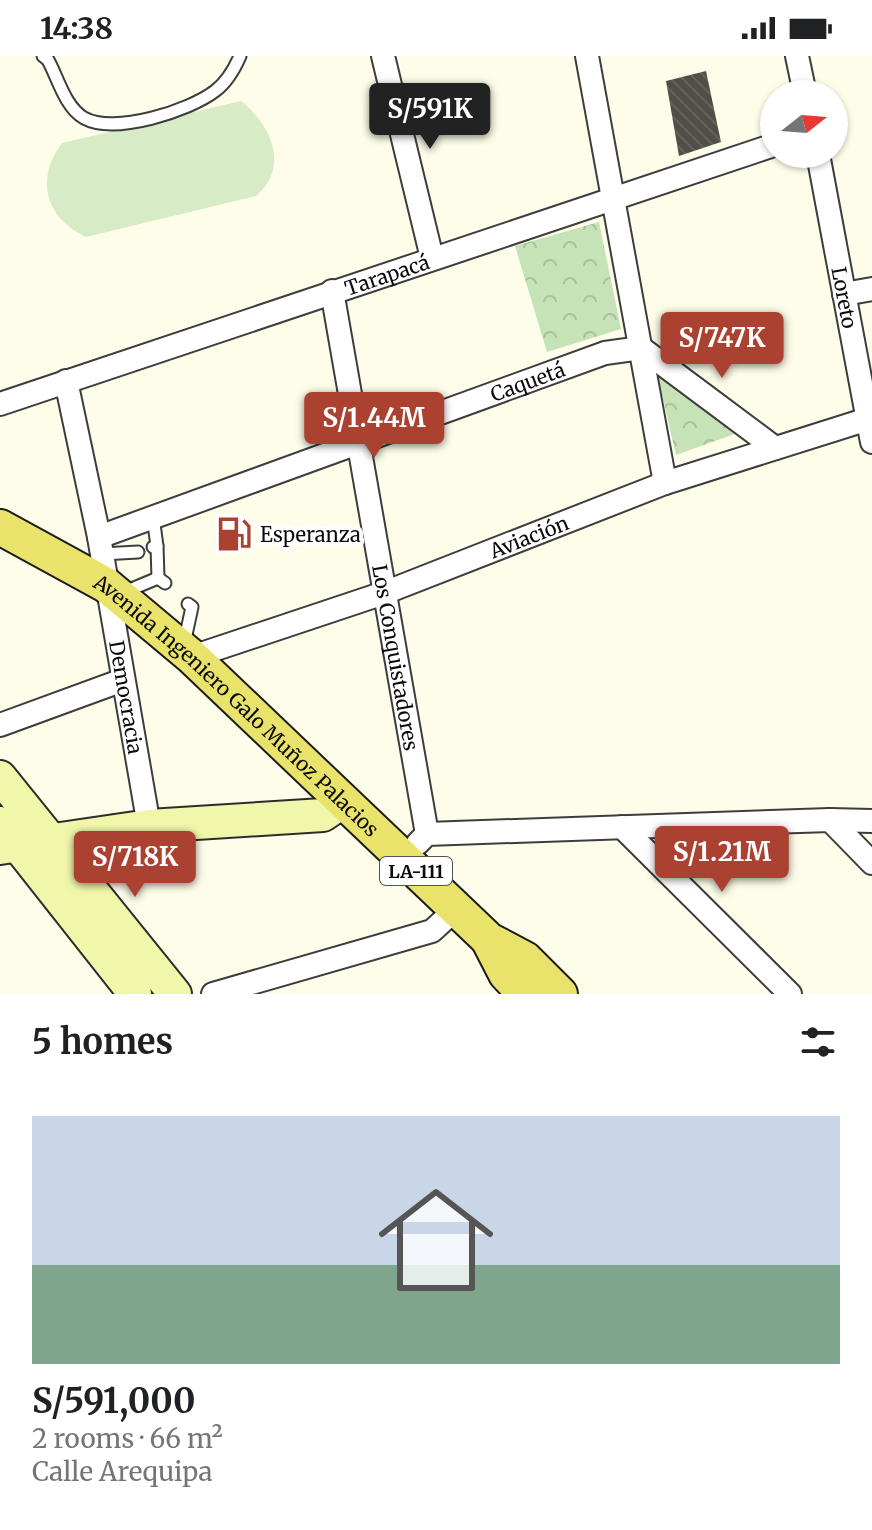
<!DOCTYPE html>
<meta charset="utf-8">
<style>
:root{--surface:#fff;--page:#f2f2f2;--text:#202124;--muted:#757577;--line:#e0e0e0;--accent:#ab4231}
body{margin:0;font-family:Merriweather,serif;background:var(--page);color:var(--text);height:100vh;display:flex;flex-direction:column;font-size:30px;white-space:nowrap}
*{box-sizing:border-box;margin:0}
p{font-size:26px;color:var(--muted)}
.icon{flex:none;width:44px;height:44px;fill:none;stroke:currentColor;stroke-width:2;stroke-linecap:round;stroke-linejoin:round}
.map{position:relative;height:938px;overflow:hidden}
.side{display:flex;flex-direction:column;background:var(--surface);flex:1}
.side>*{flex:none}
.needle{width:52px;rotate:73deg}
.buttons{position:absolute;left:760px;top:24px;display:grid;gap:16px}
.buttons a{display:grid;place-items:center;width:88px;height:88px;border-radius:50%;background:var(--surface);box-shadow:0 2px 6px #0004;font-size:40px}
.price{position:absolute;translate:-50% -68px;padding:0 18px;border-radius:8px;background:var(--accent);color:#fff;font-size:26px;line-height:52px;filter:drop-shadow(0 2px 4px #0008)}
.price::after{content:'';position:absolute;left:50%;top:48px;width:24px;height:18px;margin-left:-12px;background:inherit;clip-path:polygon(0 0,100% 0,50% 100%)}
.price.current{background:#222;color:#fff}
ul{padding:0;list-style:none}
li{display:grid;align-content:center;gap:16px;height:424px;padding:0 32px}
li+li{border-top:2px solid var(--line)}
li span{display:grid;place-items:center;height:248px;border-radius:0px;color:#555}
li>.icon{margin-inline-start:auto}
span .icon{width:144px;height:144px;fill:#fffc;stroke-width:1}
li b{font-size:34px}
h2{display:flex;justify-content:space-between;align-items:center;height:96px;padding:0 32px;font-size:34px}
.status{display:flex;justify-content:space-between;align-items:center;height:56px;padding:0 40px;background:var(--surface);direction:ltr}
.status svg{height:22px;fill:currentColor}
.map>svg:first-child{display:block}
.park{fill:url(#park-crowns)}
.pitch{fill:#d8ebc7}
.building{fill:url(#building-back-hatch)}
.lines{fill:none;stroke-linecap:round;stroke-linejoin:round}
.lane-casing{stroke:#3d3d3d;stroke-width:15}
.street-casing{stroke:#3d3d3d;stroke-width:26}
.secondary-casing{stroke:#2c2c2c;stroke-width:36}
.primary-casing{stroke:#1b1b1b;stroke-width:38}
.lane{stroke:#fff;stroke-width:11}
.street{stroke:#fff;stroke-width:22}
.secondary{stroke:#f1f7aa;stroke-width:32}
.primary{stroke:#eae36b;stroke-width:34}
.labels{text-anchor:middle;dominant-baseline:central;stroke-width:8;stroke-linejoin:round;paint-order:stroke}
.shield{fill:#fff;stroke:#545454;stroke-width:2}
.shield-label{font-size:18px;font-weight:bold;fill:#0a0a0a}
.street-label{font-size:20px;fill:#0a0a0a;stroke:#fff}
.poi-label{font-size:20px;fill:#0a0a0a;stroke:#fff;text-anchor:start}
</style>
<div class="status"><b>14:38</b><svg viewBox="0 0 49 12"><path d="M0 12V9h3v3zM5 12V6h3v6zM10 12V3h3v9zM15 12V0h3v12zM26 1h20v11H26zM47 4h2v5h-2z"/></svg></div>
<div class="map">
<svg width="872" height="938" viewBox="0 0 872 938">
<defs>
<pattern id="park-crowns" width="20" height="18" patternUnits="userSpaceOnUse" patternTransform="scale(2)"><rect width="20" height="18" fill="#c5e3b7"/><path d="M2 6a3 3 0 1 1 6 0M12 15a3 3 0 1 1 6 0" fill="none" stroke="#a8c19c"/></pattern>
<pattern id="building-back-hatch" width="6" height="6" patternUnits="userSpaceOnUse" patternTransform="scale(2)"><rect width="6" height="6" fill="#514d47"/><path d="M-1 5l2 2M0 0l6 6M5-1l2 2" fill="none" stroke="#65625d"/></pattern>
</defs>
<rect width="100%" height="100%" fill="#fdfde9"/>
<g class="park">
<polygon points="599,166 621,273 547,296 515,190"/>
<polygon points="662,318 743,375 676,399 658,321"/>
</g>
<path class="pitch" d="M241,45C270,68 291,110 256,140L86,181C45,162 35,123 62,87Z"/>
<polygon class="building" points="706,15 721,86 679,100 666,25"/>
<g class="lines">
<g class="lane-casing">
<g id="lane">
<path d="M43,0L48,4C58,22 65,51 84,62C114,79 189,55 215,35C227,26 234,14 240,0"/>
<polyline points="157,490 158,522"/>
<polyline points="153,491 157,490 153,461"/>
<polyline points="102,498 138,496"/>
<polyline points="122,537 158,522 165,527"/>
<polyline points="184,588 192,551 188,548"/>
</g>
</g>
<g class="street-casing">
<g id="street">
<polyline points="383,0 432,202"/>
<polyline points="587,0 665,427"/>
<polyline points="797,0 805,38"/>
<path id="s1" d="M818,98L872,386"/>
<path id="s2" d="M332,235L427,778"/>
<polyline points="844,238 872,233"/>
<path id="s3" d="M66,325L99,481L149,770"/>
<path id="s4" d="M0,348L774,89"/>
<path id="s5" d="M99,481L605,297L641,292L775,392"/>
<path id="s6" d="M192,601L384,537L665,427L868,363"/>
<polyline points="0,669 123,624"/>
<polyline points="830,764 872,807"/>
<polyline points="622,771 790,938"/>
<polyline points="418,787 427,778 830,764 872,765"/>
<polyline points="213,938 432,875 456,853"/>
</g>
</g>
<g class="secondary-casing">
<g id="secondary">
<polyline points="0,721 175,938"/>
<polyline points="0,767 135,938"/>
<polyline points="0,792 149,770 323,759 342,746"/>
</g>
</g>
<g class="primary-casing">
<g id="primary">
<path id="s7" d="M0,471L106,529L192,601L489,884L525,903L560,938"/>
<polyline points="489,885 506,918 525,938"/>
</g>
</g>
<use href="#lane" class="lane"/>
<use href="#street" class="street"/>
<use href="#secondary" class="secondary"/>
<use href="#primary" class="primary"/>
</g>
<defs>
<g id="fuel-bare" transform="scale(2.76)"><path d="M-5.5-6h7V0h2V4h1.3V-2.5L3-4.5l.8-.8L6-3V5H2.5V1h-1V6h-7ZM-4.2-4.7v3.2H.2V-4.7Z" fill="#ab4231" stroke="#fff" stroke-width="2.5" paint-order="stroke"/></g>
</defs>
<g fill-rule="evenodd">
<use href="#fuel-bare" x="234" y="478"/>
</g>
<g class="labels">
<rect class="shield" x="380" y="801" width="72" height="28" rx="6"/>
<g class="shield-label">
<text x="416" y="815">LA-111</text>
</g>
<g class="street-label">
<text stroke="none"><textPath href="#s4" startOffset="408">Tarapacá</textPath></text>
<text stroke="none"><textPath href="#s1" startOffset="146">Loreto</textPath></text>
<text stroke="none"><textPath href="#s5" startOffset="456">Caquetá</textPath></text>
<text stroke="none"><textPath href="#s6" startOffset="358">Aviación</textPath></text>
<text stroke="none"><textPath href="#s2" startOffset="372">Los Conquistadores</textPath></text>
<text stroke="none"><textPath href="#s3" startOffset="322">Democracia</textPath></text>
<text stroke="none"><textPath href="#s7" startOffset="298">Avenida Ingeniero Galo Muñoz Palacios</textPath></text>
</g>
<g class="poi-label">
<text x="260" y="478">Esperanza</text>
</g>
</g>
</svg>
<div class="buttons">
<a><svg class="needle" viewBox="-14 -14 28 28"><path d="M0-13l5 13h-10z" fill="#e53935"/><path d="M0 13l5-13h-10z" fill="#757577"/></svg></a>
</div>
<b class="price current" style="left:430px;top:95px">S/591K</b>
<b class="price" style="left:722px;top:324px">S/747K</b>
<b class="price" style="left:374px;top:404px">S/1.44M</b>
<b class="price" style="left:722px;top:838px">S/1.21M</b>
<b class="price" style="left:135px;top:843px">S/718K</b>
</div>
<section class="side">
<h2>5 homes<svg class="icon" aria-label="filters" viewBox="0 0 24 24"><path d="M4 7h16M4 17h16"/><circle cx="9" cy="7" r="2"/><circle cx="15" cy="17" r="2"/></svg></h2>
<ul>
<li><span style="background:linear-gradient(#c9d6e8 60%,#7fa58c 0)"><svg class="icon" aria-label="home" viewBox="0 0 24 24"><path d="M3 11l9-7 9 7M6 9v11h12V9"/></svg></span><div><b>S/591,000</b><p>2 rooms · 66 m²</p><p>Calle Arequipa</p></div></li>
</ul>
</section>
